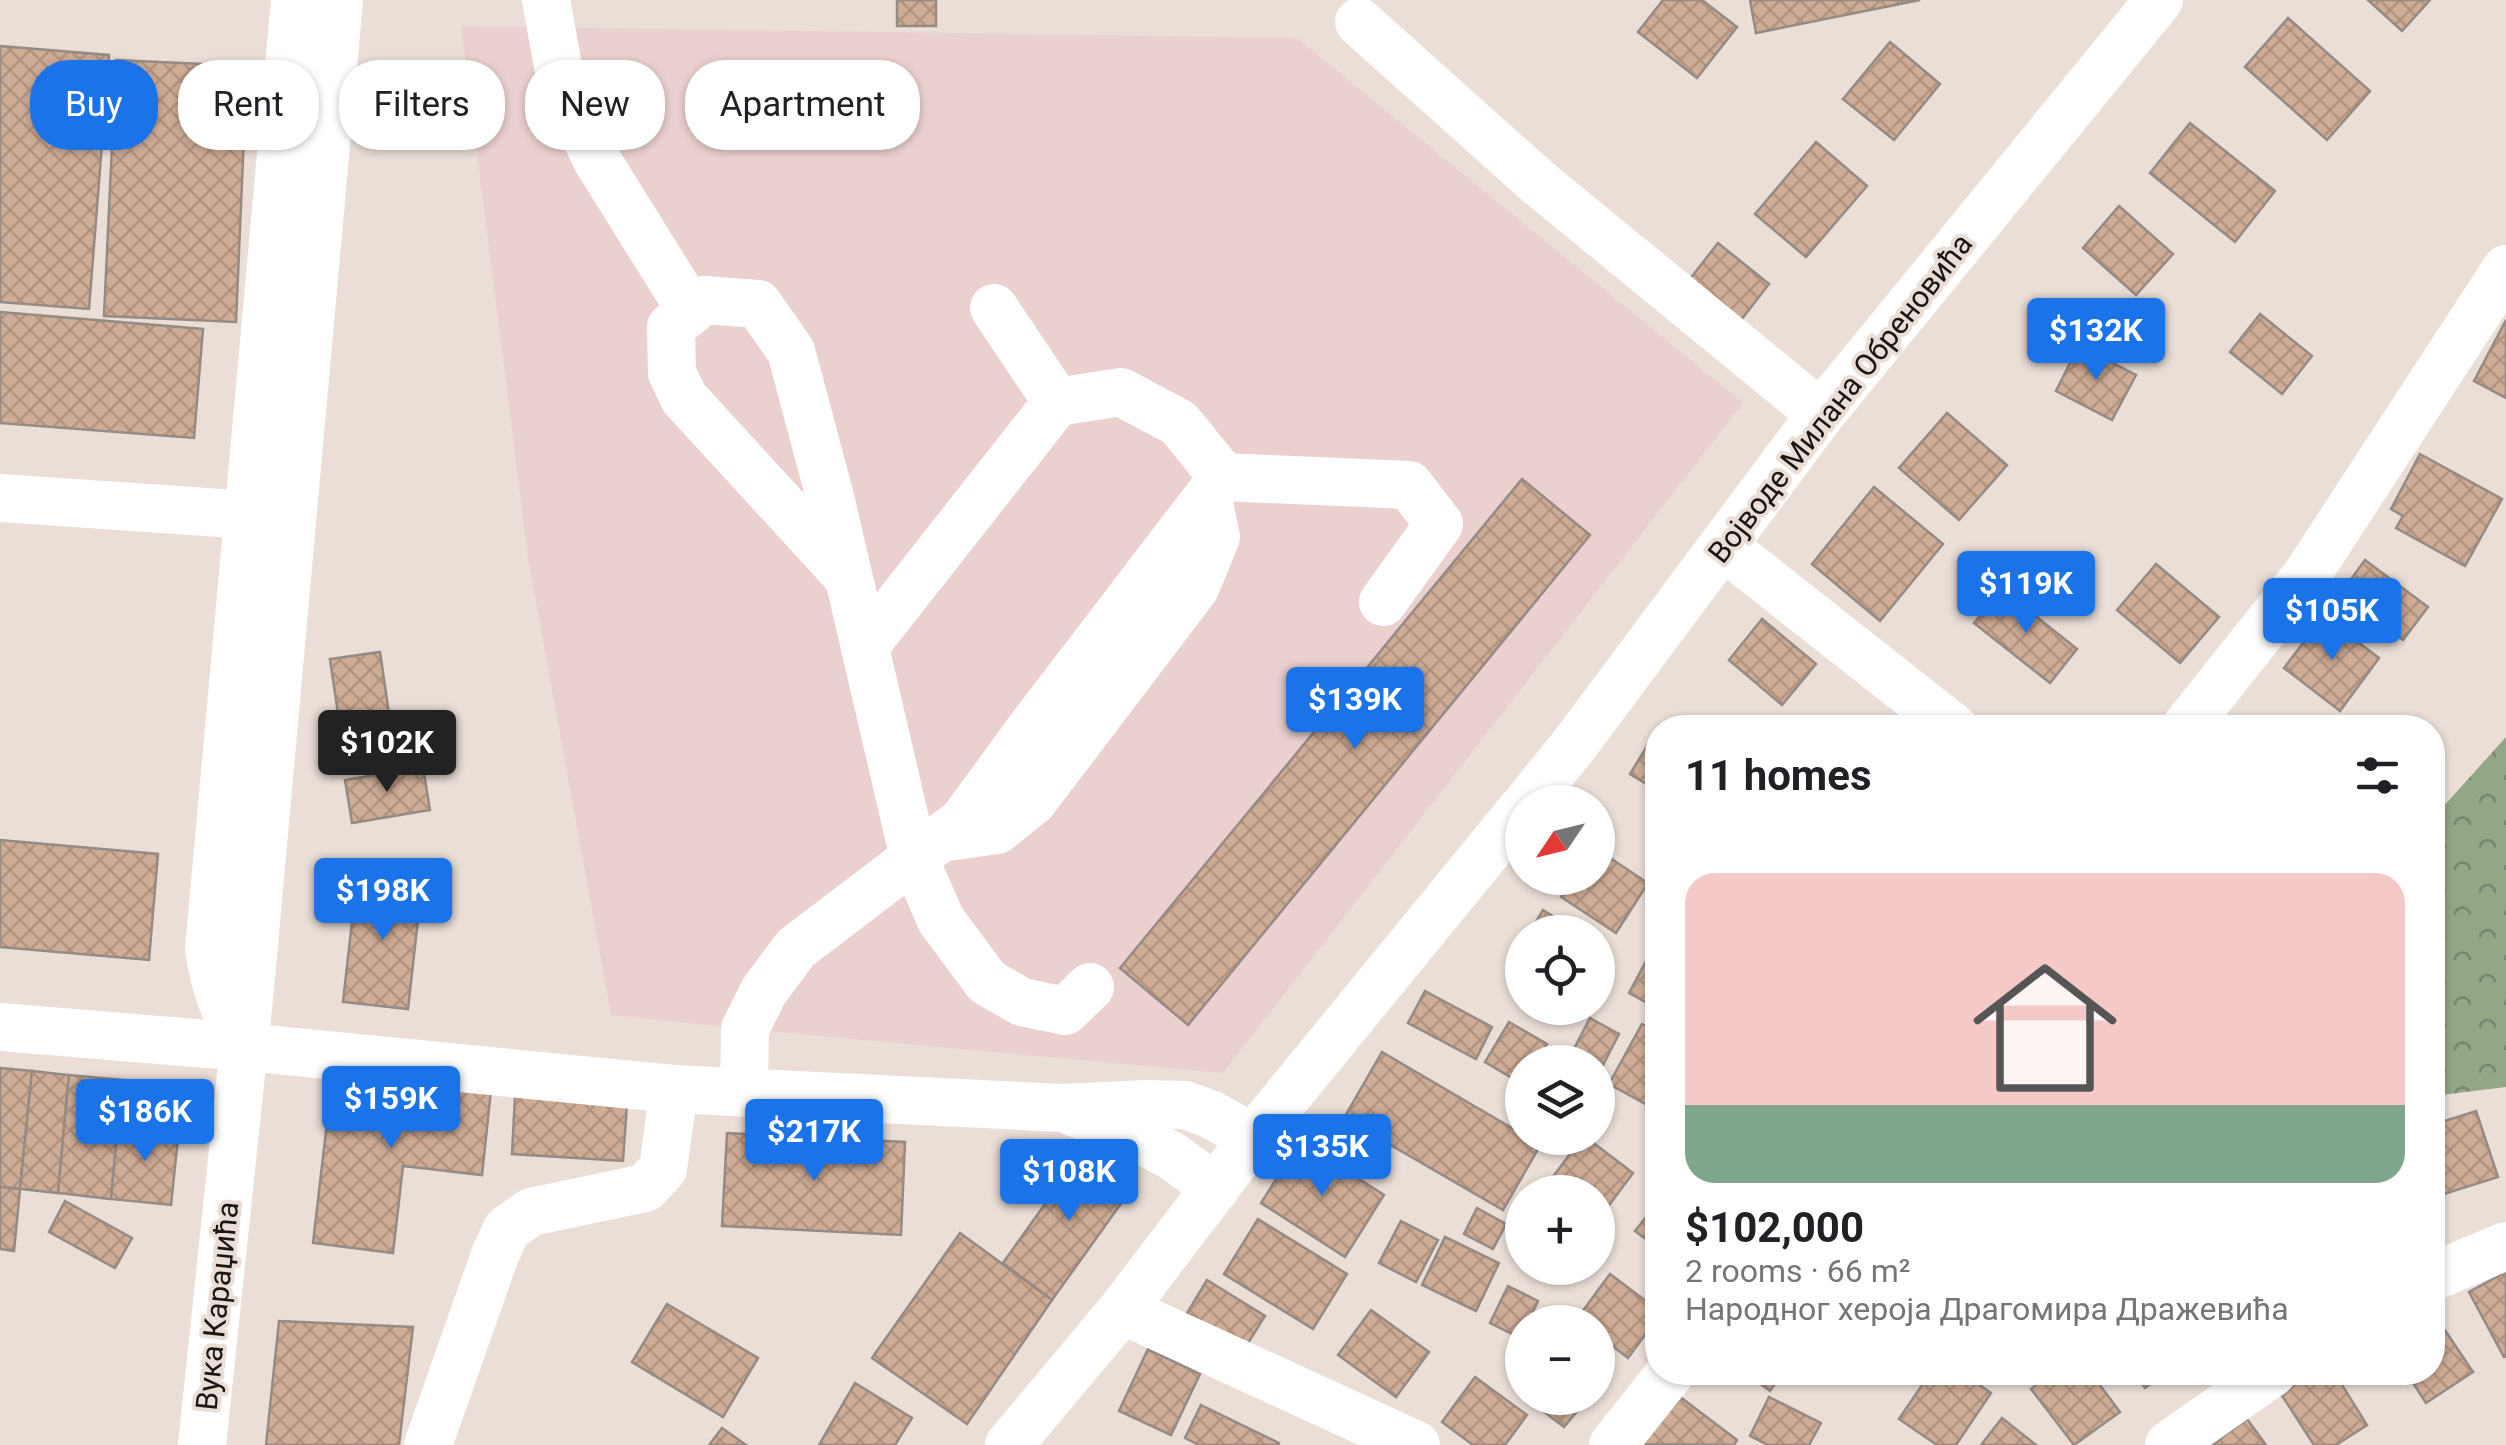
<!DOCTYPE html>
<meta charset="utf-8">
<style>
:root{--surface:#fff;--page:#f2f2f2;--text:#202124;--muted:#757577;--line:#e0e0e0;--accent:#1a73e8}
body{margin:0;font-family:Roboto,sans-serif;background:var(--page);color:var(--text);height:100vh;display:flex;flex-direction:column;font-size:38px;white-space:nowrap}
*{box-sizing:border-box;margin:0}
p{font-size:32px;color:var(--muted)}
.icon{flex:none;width:55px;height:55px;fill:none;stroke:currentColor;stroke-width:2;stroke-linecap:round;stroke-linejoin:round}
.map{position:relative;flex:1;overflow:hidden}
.side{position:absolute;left:1645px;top:715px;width:800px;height:670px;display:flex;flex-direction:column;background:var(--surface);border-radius:40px;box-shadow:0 2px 8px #0004}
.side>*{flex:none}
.top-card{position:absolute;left:30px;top:60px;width:950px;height:90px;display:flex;gap:20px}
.needle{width:65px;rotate:235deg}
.fabs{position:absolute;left:1505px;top:785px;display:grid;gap:20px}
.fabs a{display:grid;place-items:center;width:110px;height:110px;border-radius:50%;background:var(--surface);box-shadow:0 2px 8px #0004;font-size:50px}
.price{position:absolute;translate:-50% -85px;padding:0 22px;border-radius:10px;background:var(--accent);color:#fff;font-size:32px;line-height:65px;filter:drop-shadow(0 2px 5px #0008)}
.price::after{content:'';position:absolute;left:50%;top:60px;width:30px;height:22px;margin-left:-15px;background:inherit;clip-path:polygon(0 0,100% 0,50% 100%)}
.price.on{background:#222;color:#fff}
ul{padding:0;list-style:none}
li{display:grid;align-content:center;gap:20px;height:530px;padding:0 40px}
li+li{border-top:2px solid var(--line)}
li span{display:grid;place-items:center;height:310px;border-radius:30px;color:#555}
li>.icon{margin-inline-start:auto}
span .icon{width:180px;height:180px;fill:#fffc;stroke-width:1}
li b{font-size:42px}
h2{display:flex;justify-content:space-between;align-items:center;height:120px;padding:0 40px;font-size:42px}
.tag{padding:0 35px;border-radius:40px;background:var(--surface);box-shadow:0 2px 8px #0004;font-size:35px;line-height:90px}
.tag.on{background:var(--accent);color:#fff}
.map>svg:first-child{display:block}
.medical{fill:#ead0ce}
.forest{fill:url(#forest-crowns)}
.building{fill:url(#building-cross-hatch);stroke:#968b84;stroke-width:2.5}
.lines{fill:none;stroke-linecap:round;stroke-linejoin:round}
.minor{stroke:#fff;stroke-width:48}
.labels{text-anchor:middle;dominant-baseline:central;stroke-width:8;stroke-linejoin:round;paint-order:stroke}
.street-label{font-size:30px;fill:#1a1613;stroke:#eaded7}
</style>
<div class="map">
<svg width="2506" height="1445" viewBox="0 0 2506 1445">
<defs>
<pattern id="forest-crowns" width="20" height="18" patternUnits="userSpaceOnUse" patternTransform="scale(2.5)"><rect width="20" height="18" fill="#93a686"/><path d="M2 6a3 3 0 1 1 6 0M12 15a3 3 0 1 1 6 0" fill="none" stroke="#77866c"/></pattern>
<pattern id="building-cross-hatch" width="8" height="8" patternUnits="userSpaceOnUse" patternTransform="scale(2.5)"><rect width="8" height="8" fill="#cfac96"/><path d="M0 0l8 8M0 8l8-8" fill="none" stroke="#b19380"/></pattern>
</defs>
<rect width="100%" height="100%" fill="#eaded7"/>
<polygon class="medical" points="461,26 1297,38 1743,403 1223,1073 745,1029 611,1015 528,557"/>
<polygon class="forest" points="2506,737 2506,1087 2433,1096 2433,818"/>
<g class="building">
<rect x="897" y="0" width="39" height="26"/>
<polygon points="1663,0 1702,0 1737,27 1697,78 1638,32"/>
<polygon points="1750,0 1920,0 1756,33"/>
<polygon points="2368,0 2430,0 2402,31"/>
<polygon points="2288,18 2370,91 2327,140 2245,67"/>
<polygon points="1890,42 1940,84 1894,140 1843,99"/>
<polygon points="0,46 109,55 89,309 0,302"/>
<polygon points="116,60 247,66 236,322 104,316"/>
<polygon points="2190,123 2275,191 2235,242 2150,173"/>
<polygon points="1816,142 1867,186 1806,257 1755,214"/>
<polygon points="2119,206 2173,254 2136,295 2083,248"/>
<polygon points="1718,243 1769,284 1738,324 1686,284"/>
<polygon points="0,312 203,329 194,438 0,423"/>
<polygon points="2260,314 2312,356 2282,394 2230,352"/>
<polygon points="2506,320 2506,398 2474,381"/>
<polygon points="2079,345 2136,375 2112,420 2056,391"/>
<polygon points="1947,413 2007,465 1959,520 1899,468"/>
<polygon points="2420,454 2502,499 2465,566 2396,528 2403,516 2391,509"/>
<polygon points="1522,479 1590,535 1188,1025 1120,968"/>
<polygon points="1874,487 1943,544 1880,621 1812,564"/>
<polygon points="2365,560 2428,607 2403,640 2341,593"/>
<polygon points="2156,564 2219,617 2180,663 2117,610"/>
<polygon points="2002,589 2077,649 2050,683 1974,623"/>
<polygon points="2324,616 2379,658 2340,711 2284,668"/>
<polygon points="1762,619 1816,664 1782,705 1729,660"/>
<polygon points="380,652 393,741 343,748 330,659"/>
<polygon points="1658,728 1658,791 1630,774"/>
<polygon points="423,767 430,810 352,823 345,780"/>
<polygon points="0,840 158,854 149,960 0,947"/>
<polygon points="1598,850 1648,883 1616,933 1561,897 1573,878 1598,878"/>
<polygon points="357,877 422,884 408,1009 343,1002"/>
<polygon points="1543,910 1579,932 1530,932"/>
<polygon points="1651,952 1658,956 1658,1009 1629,993"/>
<polygon points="1425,991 1492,1027 1476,1059 1408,1023"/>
<polygon points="1590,1018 1619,1034 1598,1075 1598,1062 1567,1062"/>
<polygon points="1509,1022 1547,1044 1537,1062 1522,1062 1522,1084 1485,1062"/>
<polygon points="1642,1024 1658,1033 1658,1111 1609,1084"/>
<polygon points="1382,1052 1522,1134 1522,1138 1529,1138 1541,1144 1503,1210 1344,1118"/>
<polygon points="0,1068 32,1071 20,1189 0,1187"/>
<polygon points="32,1071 69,1075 58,1193 20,1189"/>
<polygon points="333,1071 491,1090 482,1175 403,1166 393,1253 313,1243"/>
<polygon points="69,1075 122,1080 111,1199 58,1193"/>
<polygon points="122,1080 189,1087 184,1129 118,1123"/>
<polygon points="515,1096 627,1104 623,1161 512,1154"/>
<polygon points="2476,1111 2498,1177 2441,1195 2432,1168 2432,1125"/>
<polygon points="118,1123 179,1129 171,1205 111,1199"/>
<polygon points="727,1133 905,1142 901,1235 722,1226"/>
<polygon points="1582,1138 1587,1138 1633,1173 1598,1220 1598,1192 1554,1192 1546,1186"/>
<polygon points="1300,1141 1384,1195 1345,1257 1261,1203"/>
<polygon points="1085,1148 1135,1184 1052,1300 1003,1263"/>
<polygon points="0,1187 20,1189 14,1251 0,1249"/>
<polygon points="65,1201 132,1238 115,1268 49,1232"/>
<polygon points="1658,1202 1658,1248 1635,1231"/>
<polygon points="1477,1208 1506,1224 1493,1249 1464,1234"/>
<polygon points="1258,1219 1347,1274 1313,1329 1224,1274"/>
<polygon points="1401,1221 1438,1240 1416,1282 1379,1263"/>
<polygon points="960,1233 1052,1300 967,1424 872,1358"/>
<polygon points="1445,1237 1499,1263 1476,1311 1422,1285"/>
<polygon points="2506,1272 2506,1356 2504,1357 2469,1292"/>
<polygon points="1610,1274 1658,1310 1658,1317 1628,1358 1598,1335 1598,1322 1580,1322 1576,1320"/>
<polygon points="1207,1280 1265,1316 1245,1348 1187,1313"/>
<polygon points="1508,1286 1538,1301 1528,1322 1522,1322 1520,1338 1490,1323"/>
<polygon points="667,1304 758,1358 723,1417 632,1362"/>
<polygon points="1371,1310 1429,1352 1396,1397 1338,1355"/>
<polygon points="2432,1311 2473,1372 2426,1403 2406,1372 2432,1372"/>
<polygon points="279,1321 413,1327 399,1445 266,1445"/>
<polygon points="1148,1349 1200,1374 1171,1435 1119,1411"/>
<polygon points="1744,1372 1783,1372 1770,1391"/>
<polygon points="1931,1372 1961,1372 1991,1393 1956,1445 1937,1445 1899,1419"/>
<polygon points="2053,1372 2090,1372 2120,1412 2074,1445 2031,1389"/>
<polygon points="2133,1372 2166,1372 2145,1388"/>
<polygon points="2308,1372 2334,1372 2367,1425 2336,1445 2314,1445 2279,1391"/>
<polygon points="1475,1377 1527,1415 1505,1445 1473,1445 1442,1422"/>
<polygon points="855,1383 912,1418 895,1445 819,1445"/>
<polygon points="1679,1396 1737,1440 1734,1445 1643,1444"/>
<polygon points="1769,1397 1821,1423 1809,1445 1768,1445 1750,1436"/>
<polygon points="1526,1398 1588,1398 1564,1427"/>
<polygon points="1201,1405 1279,1443 1278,1445 1199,1445 1185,1438"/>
<polygon points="2002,1418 2036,1445 1981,1445"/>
<polygon points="2247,1419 2266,1445 2211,1445"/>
<polygon points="722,1428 746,1445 709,1445"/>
</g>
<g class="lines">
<g class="minor">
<polyline points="546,0 562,88 597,160 691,311"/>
<polyline points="1359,22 1539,183 1821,414"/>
<polyline points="1223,477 1409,485 1439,524 1383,602"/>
<polyline points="0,498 280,517"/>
<polyline points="1723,546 1954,728"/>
<polyline points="849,578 684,398 672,373 671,327 704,300 758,304 791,351 830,497 914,858 941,920 987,982 1022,1002 1065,1011 1090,987"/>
<polyline points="865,646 1057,402"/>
<polyline points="2185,728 2306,576 2506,269"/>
<polyline points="1528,802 1574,745 1821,414 2159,0"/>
<polyline points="940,838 997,830 1033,801 1195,588 1216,537 1208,498"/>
<polyline points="0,1027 244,1047 674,1089 1063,1108 1146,1104 1185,1105 1210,1114 1253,1138"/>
<path d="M244,1047C224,1011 215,989 209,949L295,0"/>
<polyline points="744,1093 745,1029 764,991 796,948 963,821 1034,724 1223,477 1179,423 1121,392 1057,402 994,308"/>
<polyline points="1075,1113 1125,1131 1172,1156 1216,1188"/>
<polyline points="2432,1277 2506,1246"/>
<polyline points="1122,1310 1416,1445"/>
<polyline points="202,1445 250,989 339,0"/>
<polyline points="428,1445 495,1255 507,1229 531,1212 645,1188 663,1169 674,1089"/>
<polyline points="1009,1445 1122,1310 1253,1138 1522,809"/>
<polyline points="1613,1445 1671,1372"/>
<polyline points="2169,1445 2273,1372"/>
</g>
</g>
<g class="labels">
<g class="street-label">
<text transform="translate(1840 398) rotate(-52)">Војводе Милана Обреновића</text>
<text transform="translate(217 1306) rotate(-84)">Вука Караџића</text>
</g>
</g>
</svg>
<div class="fabs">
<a><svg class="needle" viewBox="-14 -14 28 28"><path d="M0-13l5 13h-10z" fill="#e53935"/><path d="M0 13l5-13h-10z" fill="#757577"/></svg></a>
<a><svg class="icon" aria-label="locate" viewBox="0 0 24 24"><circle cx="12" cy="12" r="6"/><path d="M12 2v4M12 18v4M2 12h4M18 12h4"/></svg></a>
<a><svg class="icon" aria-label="layers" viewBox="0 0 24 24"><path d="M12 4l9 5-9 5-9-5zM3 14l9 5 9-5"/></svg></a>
<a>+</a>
<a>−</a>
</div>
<b class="price" style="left:2096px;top:383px">$132K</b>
<b class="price" style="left:2026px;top:636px">$119K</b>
<b class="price" style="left:2332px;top:663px">$105K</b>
<b class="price" style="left:1355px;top:752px">$139K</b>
<b class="price on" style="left:387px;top:795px">$102K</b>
<b class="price" style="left:383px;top:943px">$198K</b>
<b class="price" style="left:391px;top:1151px">$159K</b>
<b class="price" style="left:145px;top:1164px">$186K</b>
<b class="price" style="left:814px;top:1184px">$217K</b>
<b class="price" style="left:1322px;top:1199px">$135K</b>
<b class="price" style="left:1069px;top:1224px">$108K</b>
<div class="top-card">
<a class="tag on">Buy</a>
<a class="tag">Rent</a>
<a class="tag">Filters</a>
<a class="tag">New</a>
<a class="tag">Apartment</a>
</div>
<section class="side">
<h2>11 homes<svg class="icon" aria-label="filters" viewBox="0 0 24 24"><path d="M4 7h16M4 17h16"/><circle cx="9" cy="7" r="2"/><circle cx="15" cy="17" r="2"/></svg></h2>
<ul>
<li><span style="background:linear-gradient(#f6c9c9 75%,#7fa58c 0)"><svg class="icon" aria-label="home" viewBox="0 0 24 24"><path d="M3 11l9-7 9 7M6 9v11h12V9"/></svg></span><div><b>$102,000</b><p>2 rooms · 66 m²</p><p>Народног хероја Драгомира Дражевића</p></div></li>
</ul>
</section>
</div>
